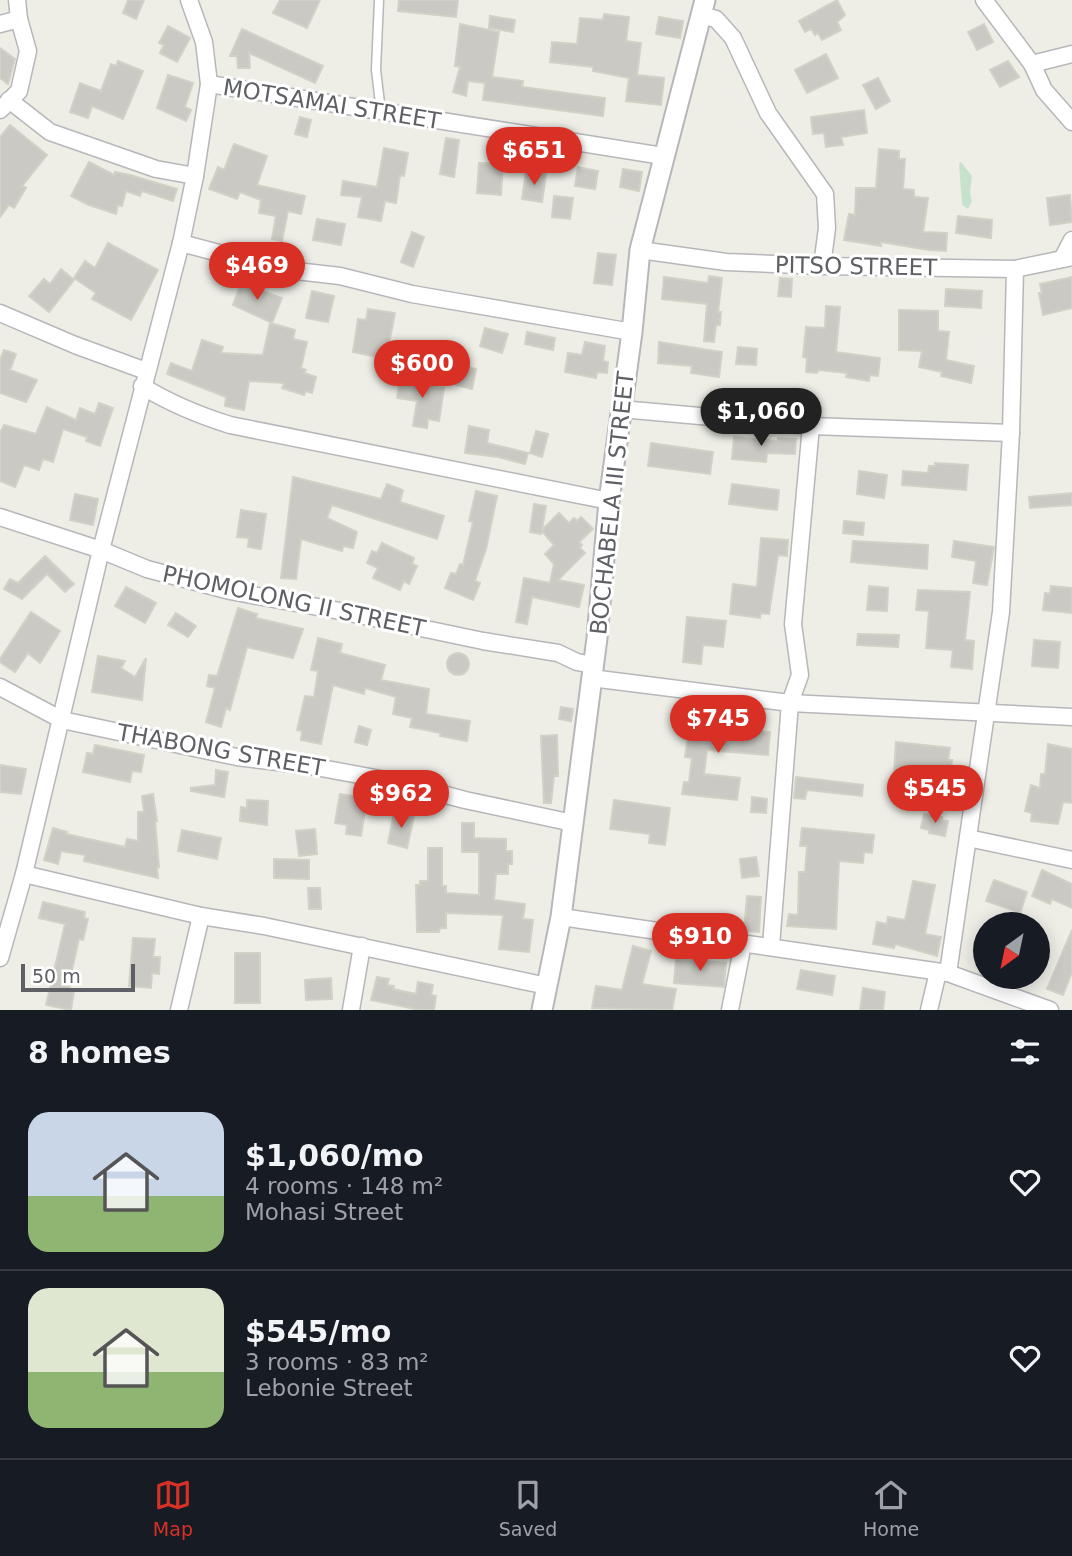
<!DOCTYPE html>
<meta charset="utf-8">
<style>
:root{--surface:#171b24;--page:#242831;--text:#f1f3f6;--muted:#9ea1a6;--line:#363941;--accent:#d93025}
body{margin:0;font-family:"DejaVu Sans",sans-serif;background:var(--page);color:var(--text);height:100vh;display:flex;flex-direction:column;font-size:26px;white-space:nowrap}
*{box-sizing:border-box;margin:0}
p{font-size:23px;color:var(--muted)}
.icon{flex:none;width:38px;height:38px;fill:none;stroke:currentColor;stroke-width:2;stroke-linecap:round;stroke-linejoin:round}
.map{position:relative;height:1010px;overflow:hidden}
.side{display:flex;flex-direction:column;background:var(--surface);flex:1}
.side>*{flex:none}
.needle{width:46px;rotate:213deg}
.fabs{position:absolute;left:973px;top:912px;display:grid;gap:14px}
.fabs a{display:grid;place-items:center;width:77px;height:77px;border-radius:50%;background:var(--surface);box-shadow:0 4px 18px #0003;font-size:35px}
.scale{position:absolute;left:21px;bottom:18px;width:114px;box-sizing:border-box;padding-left:7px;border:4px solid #5e6065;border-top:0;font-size:19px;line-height:24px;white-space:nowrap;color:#5e6065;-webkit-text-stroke:5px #fff;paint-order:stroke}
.price{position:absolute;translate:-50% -60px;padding:0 16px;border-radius:24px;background:var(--accent);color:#fff;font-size:23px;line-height:46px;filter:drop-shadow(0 2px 4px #0008)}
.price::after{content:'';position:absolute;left:50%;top:42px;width:21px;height:16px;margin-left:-10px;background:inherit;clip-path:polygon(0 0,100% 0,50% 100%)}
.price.selected{background:#222;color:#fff}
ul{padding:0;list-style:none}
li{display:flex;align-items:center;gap:21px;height:175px;padding:0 28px}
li+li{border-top:2px solid var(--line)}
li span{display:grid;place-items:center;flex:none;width:196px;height:140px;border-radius:21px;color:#555}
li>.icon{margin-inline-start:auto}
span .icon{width:84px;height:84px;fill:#fffc;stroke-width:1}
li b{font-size:30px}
h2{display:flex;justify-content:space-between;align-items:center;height:84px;padding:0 28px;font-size:30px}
.tab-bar{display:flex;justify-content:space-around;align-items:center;height:98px;border-top:2px solid var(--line);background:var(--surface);font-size:19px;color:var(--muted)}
.tab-bar a{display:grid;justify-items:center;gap:4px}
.tab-bar .selected{color:var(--accent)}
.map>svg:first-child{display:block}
.green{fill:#c7e2cc}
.building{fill:#cac9c3;stroke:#d2d1c6;stroke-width:2}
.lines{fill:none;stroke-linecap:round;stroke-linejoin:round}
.service-casing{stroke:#b7b7bb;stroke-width:11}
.minor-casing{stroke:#b7b7bb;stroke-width:19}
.tertiary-casing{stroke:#b7b7bb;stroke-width:23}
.service{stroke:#fff;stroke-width:8}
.minor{stroke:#fff;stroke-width:16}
.tertiary{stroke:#fff;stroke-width:19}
.labels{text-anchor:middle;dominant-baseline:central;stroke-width:6;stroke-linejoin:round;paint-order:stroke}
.street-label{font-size:23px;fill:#5e6065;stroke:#fff}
</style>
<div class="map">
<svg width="1072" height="1010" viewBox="0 0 1072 1010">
<rect width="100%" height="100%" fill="#eeeee7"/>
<polygon class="green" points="961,162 972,176 970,193 972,201 968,209 962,205 959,164"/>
<g class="building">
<polygon points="128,0 144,0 136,19 123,13"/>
<polygon points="280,0 320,0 307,28 273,13"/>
<polygon points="399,0 458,0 456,17 398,11"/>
<polygon points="837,0 845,15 837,22 841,30 822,40 818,33 815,35 811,29 805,32 799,21"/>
<polygon points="604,14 629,17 626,41 641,43 637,75 664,78 661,105 626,101 629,78 593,71 593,67 550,62 552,42 577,44 580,18 603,20"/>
<polygon points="490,16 515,20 513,32 489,28"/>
<polygon points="659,17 683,21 680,38 656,34"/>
<polygon points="460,24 499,32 492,77 523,81 522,87 605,98 603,116 483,100 485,83 468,81 466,96 453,92 460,67 455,66"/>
<polygon points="984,24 993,42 977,50 968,32"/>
<polygon points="168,26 190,38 177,62 160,53 164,45 159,43"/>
<polygon points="242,29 323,66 315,83 249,53 250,68 238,68 237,56 230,56"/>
<polygon points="0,48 15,59 8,84 0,78"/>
<polygon points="826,54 838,78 807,93 795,70"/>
<polygon points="118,61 143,71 123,119 92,106 88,118 70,112 80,83 101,91 111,64 116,66"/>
<polygon points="1008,61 1019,77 1000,87 990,70"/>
<polygon points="168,75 193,83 185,107 191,110 186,121 157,108"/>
<polygon points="878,78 890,101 876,109 863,85"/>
<polygon points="864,110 867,133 841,137 843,145 826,147 824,133 813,134 811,117"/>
<polygon points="300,117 311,120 307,137 295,134"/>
<polygon points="10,125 47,155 22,186 26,188 14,208 9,205 0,217 0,137"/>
<polygon points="446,138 459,140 454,177 440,174"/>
<polygon points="234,144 267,156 257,185 305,196 301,214 288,211 282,241 272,239 276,216 259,213 261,200 240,192 237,199 209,189 218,167 224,170"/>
<polygon points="384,148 408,153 404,176 400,175 396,203 385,201 381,221 358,217 362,197 341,195 343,181 377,187"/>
<polygon points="879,149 899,151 899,159 905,159 903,189 914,190 914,197 928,198 923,232 947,233 946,251 929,250 881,242 881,246 844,240 849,214 855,215 856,188 876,188"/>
<polygon points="89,162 114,175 115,172 130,175 177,189 173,201 142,191 140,196 126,191 122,206 118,205 116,214 89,205 71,196"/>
<polygon points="479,163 503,164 501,195 477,193"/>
<polygon points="578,167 598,171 595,189 575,186"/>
<polygon points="623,169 642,172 639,191 620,187"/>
<polygon points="526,172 546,174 542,202 522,199"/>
<polygon points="1070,195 1072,222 1050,225 1047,198"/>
<polygon points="554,196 573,198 570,219 552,217"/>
<polygon points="958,216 992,220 991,238 956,233"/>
<polygon points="317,219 345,224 341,245 313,240"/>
<polygon points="412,232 424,237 413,267 401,262"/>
<polygon points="108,243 158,270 131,320 92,299 96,293 74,278 85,261 95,268"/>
<polygon points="598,253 616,255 612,285 594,283"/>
<polygon points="61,269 74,280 49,312 29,296 44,279 50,284"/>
<polygon points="709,276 722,278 718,312 721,312 720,325 716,325 714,342 704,341 707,304 662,299 664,277 708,283"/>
<polygon points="1072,277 1072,308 1043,315 1039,293 1042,293 1040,284"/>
<polygon points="780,278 792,279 791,297 778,296"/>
<polygon points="241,283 282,298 272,323 233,305"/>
<polygon points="946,289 982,291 981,308 945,306"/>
<polygon points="312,291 334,296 328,322 306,318"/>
<polygon points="826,306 840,307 836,352 880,358 878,376 870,375 869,381 846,377 847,373 818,370 817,373 806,372 807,358 803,357 806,327 825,328"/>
<polygon points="368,309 395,313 386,359 353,352 358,319 366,320"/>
<polygon points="899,310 938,311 938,331 949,332 946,360 974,366 971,383 941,376 942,372 919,367 922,351 899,350"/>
<polygon points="270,323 295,330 293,339 307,342 301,368 306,370 304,373 316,377 312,393 306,391 304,395 282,388 284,383 249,381 244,410 225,406 226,397 167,374 171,363 192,371 202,340 223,347 221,353 263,355"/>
<polygon points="485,328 508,334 502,353 480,346"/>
<polygon points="527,332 555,338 553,350 525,344"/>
<polygon points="585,342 605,346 603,361 608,362 607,373 597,372 596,378 565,372 568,353 582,355"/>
<polygon points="659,342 722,352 719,377 691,373 692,366 658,363"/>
<polygon points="738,347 757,349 756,365 736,364"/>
<polygon points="4,350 16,354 10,370 37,380 26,402 0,393 0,360"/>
<polygon points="460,365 476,369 472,389 456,385"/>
<polygon points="400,377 423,380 423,385 444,388 439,421 428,419 427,428 413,426 417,401 397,398"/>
<polygon points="99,403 113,408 100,446 86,441 87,437 63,429 53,462 43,459 39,470 24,465 15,487 0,481 0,433 4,425 36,434 47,407 76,420 80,408 95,414"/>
<polygon points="469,426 489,430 487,443 528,453 525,464 498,457 465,453"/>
<polygon points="536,431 548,434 542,457 530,453"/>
<polygon points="734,437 778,441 778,438 796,439 795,454 767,453 766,462 732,459"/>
<polygon points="651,443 713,452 710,474 648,466"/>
<polygon points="935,463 968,465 966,490 902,485 903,471 928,473 929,466 935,466"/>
<polygon points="859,471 887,475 884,498 857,494"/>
<polygon points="293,477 381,499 387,484 403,490 400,502 444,516 437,539 332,505 327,518 357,532 353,548 343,546 342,551 301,539 296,579 281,578"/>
<polygon points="732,484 779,490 777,510 729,504"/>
<polygon points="476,491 497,496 486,549 475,581 480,583 473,600 445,588 451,573 456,574 460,564 463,565 473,522 469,521"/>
<polygon points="1072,493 1072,505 1030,508 1029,497"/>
<polygon points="75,494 98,499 93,525 70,520"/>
<polygon points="534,504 546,506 542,530 559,513 569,523 574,518 577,521 581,517 593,529 579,542 582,545 580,548 585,553 558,580 584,585 579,607 532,597 527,624 516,622 524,578 550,583 554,564 545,554 554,545 542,531 541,534 530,532"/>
<polygon points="241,510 266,514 261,549 248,547 249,538 237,537"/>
<polygon points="844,521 864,523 863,535 843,533"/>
<polygon points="761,538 788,540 787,556 778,555 769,614 761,613 760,618 730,614 733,584 757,587"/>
<polygon points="853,541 928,545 927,569 851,562"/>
<polygon points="954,541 994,547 987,585 973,583 976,561 952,557"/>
<polygon points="382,543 414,558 412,564 417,566 409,584 404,581 400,590 373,578 378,568 367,563 372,551 377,553"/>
<polygon points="45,556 74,584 65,592 47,574 22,599 4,589 10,579 18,583"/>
<polygon points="869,586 888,588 887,611 867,610"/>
<polygon points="1051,586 1072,588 1071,613 1043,610 1045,593 1050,594"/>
<polygon points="126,587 156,603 145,623 115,606"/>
<polygon points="918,590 970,592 965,640 974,641 972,669 951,667 953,650 926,648 929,611 916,610"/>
<polygon points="238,608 257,614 256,618 303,629 293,658 247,647 230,710 226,708 221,727 206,722 215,688 207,686 209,675 217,676"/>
<polygon points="31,612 60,631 40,663 28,653 15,672 0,662 0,659"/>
<polygon points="176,613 196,626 188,637 168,625"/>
<polygon points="687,617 726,621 723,647 703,645 701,664 683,662"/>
<polygon points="858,634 899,635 898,647 857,645"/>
<polygon points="318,638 342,644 340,653 385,665 381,680 429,689 426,714 470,721 467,741 440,736 441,733 410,727 412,718 393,714 396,697 365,688 364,694 333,685 321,744 301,740 302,731 297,730 305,696 314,697 318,671 311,670"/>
<polygon points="1034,640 1060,642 1058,668 1032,666"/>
<circle cx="458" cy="664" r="11"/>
<polygon points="98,656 125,661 121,668 135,677 146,658 142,700 92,692"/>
<polygon points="561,707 573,709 571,721 559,719"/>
<polygon points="692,709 713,712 710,728 770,732 768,755 707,750 704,774 740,778 737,800 682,794 684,782 689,782 692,758 685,757"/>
<polygon points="359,726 371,730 367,745 355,742"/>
<polygon points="557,735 558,776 554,776 551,803 544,803 541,736"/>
<polygon points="896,742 950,748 948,760 952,760 949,785 912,780 912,783 898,782 898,774 894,774"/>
<polygon points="1048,744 1072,749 1072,803 1063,802 1058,824 1031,821 1032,813 1025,811 1031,785 1040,788 1041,774 1045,774"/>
<polygon points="95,745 144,755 141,772 132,771 130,782 83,772 87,753 93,754"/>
<polygon points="0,765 26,769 21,794 0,792"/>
<polygon points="216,770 228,772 224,797 191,791 191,788 215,785"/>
<polygon points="796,777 863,785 862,796 807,790 805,799 794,798"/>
<polygon points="153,794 157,821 155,821 159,867 157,867 158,878 84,861 85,855 61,851 58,864 44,860 53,828 67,832 66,834 125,847 127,839 138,841 138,812 144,812 142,796"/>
<polygon points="340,794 367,798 361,836 346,834 347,825 335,823"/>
<polygon points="752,797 767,799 766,813 751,812"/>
<polygon points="247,800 268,801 267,825 240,821 241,807 247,808"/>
<polygon points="614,800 670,808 665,845 649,843 650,834 610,829"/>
<polygon points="394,812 414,816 407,848 388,843"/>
<polygon points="924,814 942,817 941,820 948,821 945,836 929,833 929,830 921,828"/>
<polygon points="462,823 474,823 474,838 506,839 506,851 512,851 512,864 508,864 508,874 496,874 494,900 525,904 523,919 533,920 529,952 499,949 503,915 446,913 446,928 440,928 439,932 417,932 416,885 420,885 420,881 428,881 428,848 442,848 442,886 446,886 446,893 479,895 479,852 462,852"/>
<polygon points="802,828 874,835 872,853 864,852 863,863 839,861 836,929 787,926 789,914 798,915 799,872 805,872 807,846 800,846"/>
<polygon points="315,829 317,854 299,856 296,831"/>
<polygon points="182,830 221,838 217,859 178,851"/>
<polygon points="756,857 759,876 742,878 740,859"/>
<polygon points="274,859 309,860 309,879 274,878"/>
<polygon points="1042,870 1072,884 1072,908 1052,899 1050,904 1032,896"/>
<polygon points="994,880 1027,892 1020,913 986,901"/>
<polygon points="913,881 935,885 925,934 941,937 937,956 895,944 894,948 873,944 877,922 887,924 888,917 905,920"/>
<polygon points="308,888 320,888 321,909 309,909"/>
<polygon points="747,896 761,897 759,932 744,931"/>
<polygon points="43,902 85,912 84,918 88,919 83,940 79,939 71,974 73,974 69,990 74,991 71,1010 46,1005 65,924 39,918"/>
<polygon points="1072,930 1072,972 1063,995 1047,989"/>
<polygon points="133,938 155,939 153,957 160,957 159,974 152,973 151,988 129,986"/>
<polygon points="633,946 651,951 642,984 676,989 672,1010 592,1008 596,986 622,990"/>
<rect x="235" y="953" width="25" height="50"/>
<polygon points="676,959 726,963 724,987 674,983"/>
<polygon points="801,970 835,976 832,995 797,989"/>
<polygon points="377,977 389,979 387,985 394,986 393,989 416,994 418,982 433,985 431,995 436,996 434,1010 420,1010 371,1000"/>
<polygon points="331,978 332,999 306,1000 305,980"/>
<polygon points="863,988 885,992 883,1010 860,1010"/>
</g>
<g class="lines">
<g class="service-casing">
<polyline id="service" points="379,0 376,70 381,111"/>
</g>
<g class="minor-casing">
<g id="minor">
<polyline points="984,0 1032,64 1044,90 1072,122"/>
<polyline points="701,15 716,19 733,38 768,113 825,194 827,228 822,266"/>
<polyline points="0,24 19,19"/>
<polyline points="1032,64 1072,54"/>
<polyline points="209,84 663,156"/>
<polyline points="9,100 50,132 156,169 195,176"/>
<polyline points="0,110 19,91 28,51 19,19 17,0"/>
<polyline points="181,243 279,269 340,276 412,294 632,332"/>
<polyline points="640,250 726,262 822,266 1015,269 1072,257"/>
<polyline points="1062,259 1072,240"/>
<polyline points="0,313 75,345 146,371"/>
<path d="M142,386C171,404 198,415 230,425L609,501"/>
<polyline points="621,409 811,426 1011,433"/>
<polyline points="0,517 101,550 147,569 230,591 340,611 483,641 558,653 577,662 593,665"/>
<polyline points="591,678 790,703 1072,717"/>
<polyline points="0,687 62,720 237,757 310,766 397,782 465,800 573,823"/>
<polyline points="968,838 1072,860"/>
<polyline points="24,874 201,916 264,926 547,986"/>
<polyline points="561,917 948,973 1050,1010"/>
<polyline points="771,946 790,703 800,675 793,624 811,426"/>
<polyline points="0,958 24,874 101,550 181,243 195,176 209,84 204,42 189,0"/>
<polyline points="948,973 1001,612 1011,433 1015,269"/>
<polyline points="179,1010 201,916"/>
<polyline points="351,1010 362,946"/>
<polyline points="730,1010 743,944"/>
<polyline points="929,1010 938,972"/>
</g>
</g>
<g class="tertiary-casing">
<polyline id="tertiary" points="542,1010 561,917 597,638 609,501 632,332 640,250 705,0"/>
</g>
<use href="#service" class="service"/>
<use href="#minor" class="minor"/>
<use href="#tertiary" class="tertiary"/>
</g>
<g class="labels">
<g class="street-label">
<text transform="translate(332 104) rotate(9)">MOTSAMAI STREET</text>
<text transform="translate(856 266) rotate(1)">PITSO STREET</text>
<text transform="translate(612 503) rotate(-84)">BOCHABELA III STREET</text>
<text transform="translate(294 601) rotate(12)">PHOMOLONG II STREET</text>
<text transform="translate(221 750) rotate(10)">THABONG STREET</text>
</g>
</g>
</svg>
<div class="fabs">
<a><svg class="needle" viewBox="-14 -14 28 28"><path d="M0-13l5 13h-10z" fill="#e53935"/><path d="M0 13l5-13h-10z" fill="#9ea1a6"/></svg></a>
</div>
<div class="scale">50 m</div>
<b class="price" style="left:534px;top:187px">$651</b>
<b class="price" style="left:257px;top:302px">$469</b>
<b class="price" style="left:422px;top:400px">$600</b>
<b class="price selected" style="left:761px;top:448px">$1,060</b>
<b class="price" style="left:718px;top:755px">$745</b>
<b class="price" style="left:935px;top:825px">$545</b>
<b class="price" style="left:401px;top:830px">$962</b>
<b class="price" style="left:700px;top:973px">$910</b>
</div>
<section class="side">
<h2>8 homes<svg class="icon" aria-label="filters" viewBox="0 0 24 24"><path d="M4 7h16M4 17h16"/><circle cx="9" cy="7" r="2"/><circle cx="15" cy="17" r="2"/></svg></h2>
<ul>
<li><span style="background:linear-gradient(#c9d6e8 60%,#8fb573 0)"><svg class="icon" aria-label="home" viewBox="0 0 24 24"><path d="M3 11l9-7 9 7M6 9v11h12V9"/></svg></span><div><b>$1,060/mo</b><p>4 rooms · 148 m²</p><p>Mohasi Street</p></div><svg class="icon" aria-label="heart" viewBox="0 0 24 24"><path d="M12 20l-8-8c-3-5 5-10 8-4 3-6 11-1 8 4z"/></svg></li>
<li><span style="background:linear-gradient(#dfe7d0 60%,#8fb573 0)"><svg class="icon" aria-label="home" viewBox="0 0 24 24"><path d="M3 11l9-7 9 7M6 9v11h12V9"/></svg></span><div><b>$545/mo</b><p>3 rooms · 83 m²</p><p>Lebonie Street</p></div><svg class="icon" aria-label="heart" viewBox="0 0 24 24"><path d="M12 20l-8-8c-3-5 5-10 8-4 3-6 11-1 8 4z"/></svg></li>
</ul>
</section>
<nav class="tab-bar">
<a class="selected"><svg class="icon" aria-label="map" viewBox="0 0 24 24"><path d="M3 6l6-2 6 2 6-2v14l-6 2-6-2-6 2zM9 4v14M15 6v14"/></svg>Map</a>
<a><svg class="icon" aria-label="saved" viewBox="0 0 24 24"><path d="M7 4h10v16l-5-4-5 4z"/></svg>Saved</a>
<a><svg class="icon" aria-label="home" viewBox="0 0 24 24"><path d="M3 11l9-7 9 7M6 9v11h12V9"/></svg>Home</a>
</nav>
